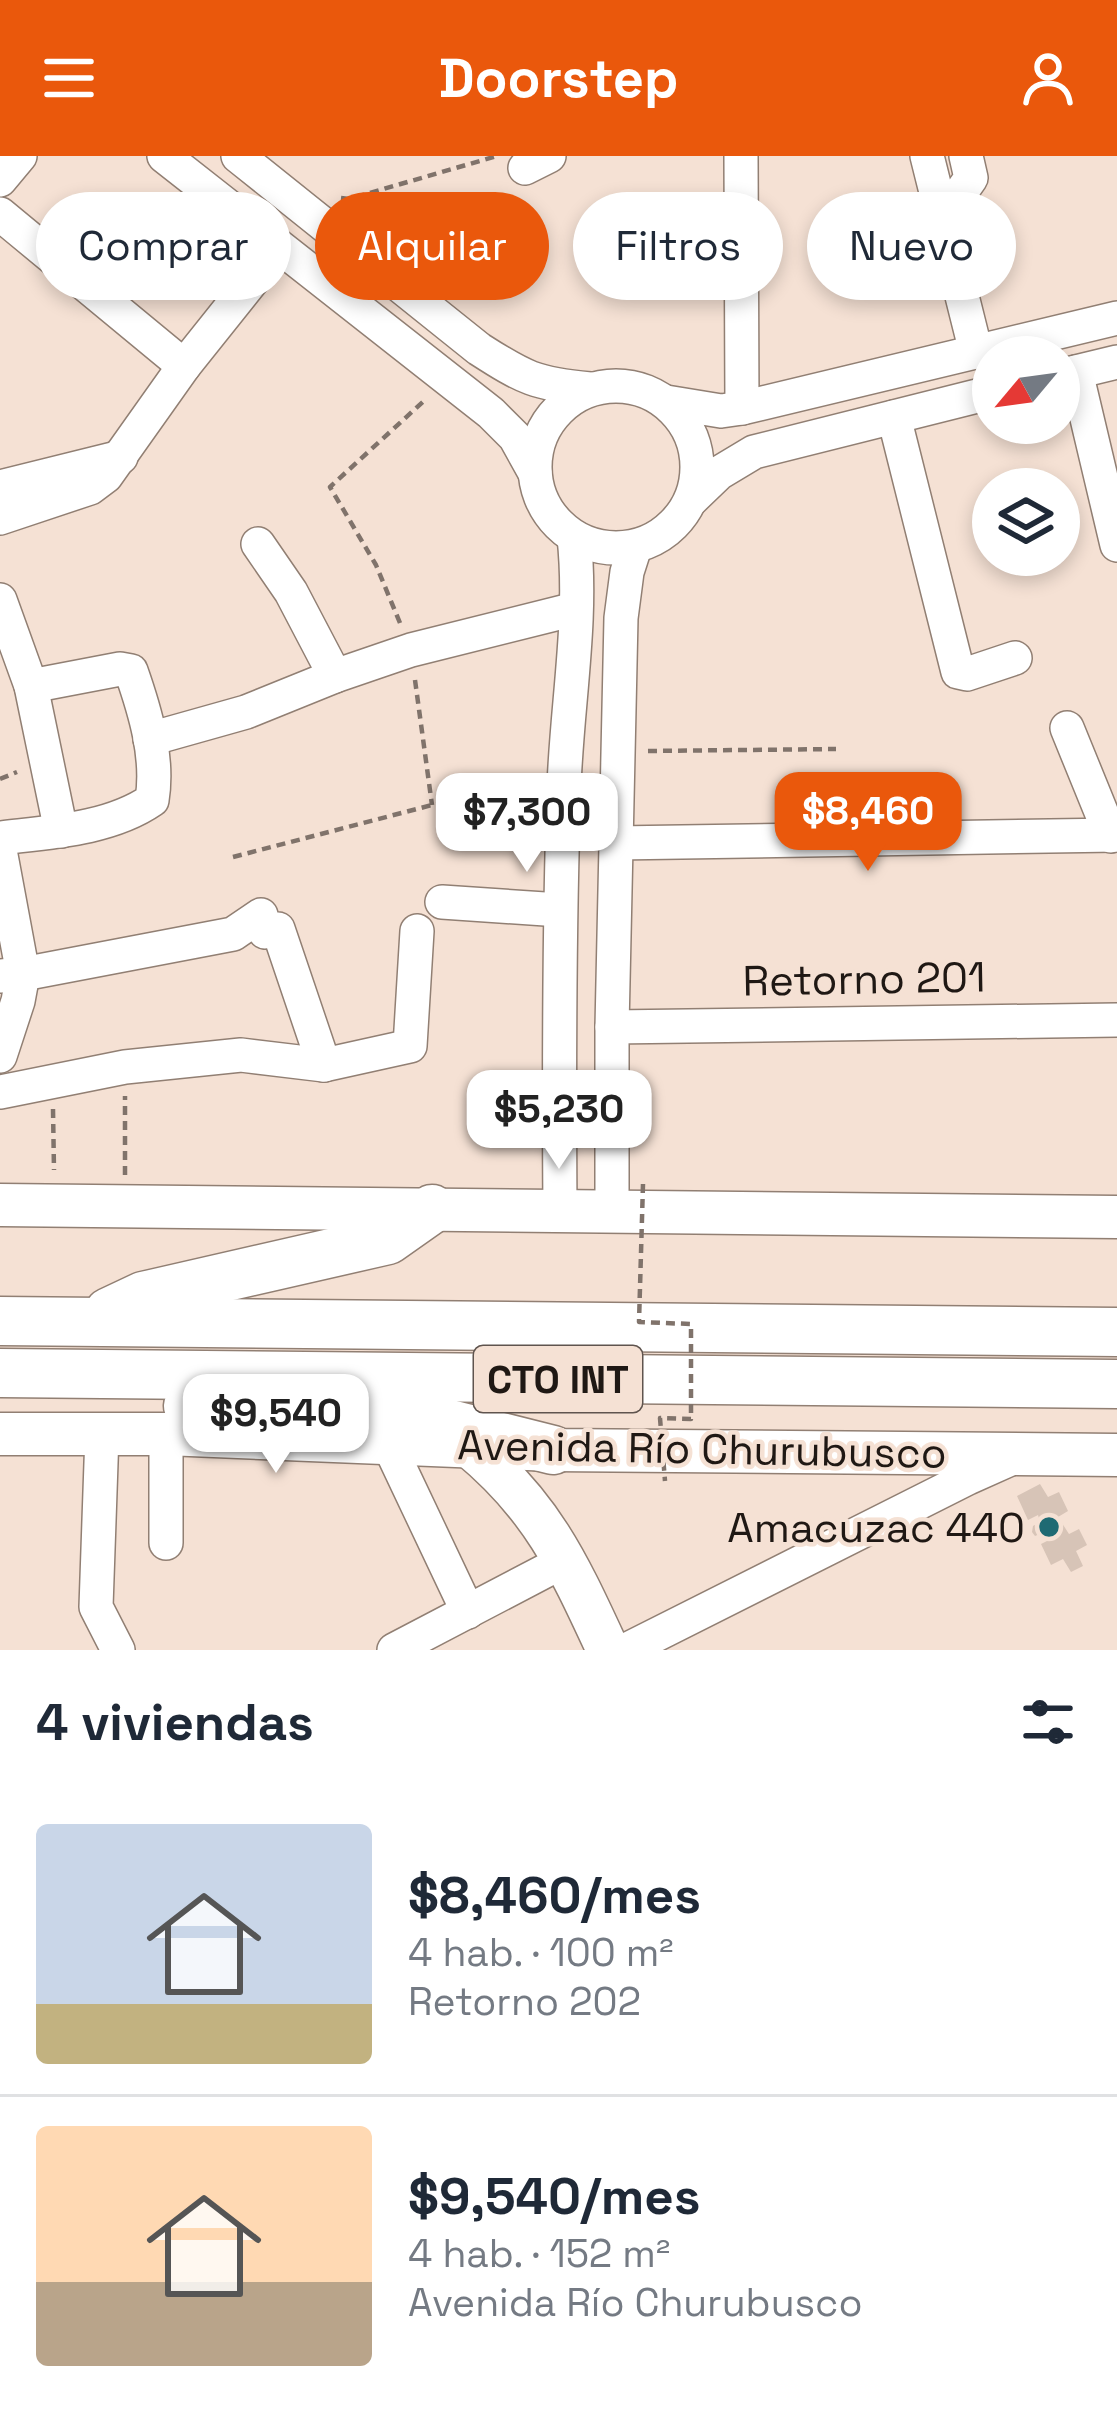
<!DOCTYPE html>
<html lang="es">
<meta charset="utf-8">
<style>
:root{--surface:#fff;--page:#f6f6f7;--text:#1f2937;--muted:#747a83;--line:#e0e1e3;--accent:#ea580c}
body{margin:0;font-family:"Space Grotesk",sans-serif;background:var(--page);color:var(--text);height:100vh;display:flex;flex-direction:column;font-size:45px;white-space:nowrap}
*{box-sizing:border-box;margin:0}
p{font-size:39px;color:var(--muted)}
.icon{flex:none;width:66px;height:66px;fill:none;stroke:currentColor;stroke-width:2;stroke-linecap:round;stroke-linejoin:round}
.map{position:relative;height:1494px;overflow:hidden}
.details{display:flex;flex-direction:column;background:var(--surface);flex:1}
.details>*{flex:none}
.top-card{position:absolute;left:36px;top:36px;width:1047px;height:108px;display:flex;gap:24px}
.needle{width:78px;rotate:241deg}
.fabs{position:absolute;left:972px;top:180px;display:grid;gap:24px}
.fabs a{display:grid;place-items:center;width:108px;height:108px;border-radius:50%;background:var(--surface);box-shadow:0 6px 18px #0003;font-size:60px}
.price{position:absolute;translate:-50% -102px;padding:0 27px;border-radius:24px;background:#fff;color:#222;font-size:39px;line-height:78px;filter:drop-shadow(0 3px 6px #0008)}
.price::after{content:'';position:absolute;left:50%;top:72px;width:36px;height:27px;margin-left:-18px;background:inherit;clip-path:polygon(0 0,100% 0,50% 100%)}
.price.on{background:var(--accent);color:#fff}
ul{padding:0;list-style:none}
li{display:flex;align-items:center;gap:36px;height:300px;padding:0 36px}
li+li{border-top:3px solid var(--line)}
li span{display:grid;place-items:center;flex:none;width:336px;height:240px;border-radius:12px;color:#555}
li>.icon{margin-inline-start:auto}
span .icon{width:144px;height:144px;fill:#fffc;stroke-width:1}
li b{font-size:51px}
h2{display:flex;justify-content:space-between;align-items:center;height:144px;padding:0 36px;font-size:51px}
.chip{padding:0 42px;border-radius:54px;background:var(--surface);box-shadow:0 6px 18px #0003;font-size:42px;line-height:108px}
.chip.on{background:var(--accent);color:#fff}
header{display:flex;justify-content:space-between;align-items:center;height:156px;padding:0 36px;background:var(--accent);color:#fff;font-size:54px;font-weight:600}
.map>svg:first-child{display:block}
.building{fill:#d7c4b7}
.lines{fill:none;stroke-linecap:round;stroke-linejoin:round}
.minor-casing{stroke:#917f73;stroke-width:36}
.major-casing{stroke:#917f73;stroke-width:45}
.highway-casing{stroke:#917f73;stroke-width:51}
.path{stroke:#80736b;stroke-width:4.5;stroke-dasharray:9 6;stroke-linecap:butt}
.minor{stroke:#fff;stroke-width:33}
.major{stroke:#fff;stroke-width:42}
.highway{stroke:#fff;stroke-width:48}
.path-bridge{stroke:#80736b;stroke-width:4.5;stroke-dasharray:9 6;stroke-linecap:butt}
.poi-dot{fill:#1f6a73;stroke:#f5e1d4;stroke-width:4.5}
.labels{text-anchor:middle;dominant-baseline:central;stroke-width:9;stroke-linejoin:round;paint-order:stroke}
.shield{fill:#f5e1d4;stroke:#5f544e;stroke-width:3}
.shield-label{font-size:39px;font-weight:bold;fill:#1f1814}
.street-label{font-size:42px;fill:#1f1814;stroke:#f5e1d4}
.poi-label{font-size:42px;fill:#1f1814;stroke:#f5e1d4;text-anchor:end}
</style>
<header><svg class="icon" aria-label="menu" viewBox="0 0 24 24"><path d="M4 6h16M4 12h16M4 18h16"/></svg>Doorstep<svg class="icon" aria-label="person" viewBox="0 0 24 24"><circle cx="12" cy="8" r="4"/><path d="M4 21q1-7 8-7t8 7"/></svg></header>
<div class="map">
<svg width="1117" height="1494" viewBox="0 0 1117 1494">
<rect width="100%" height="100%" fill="#f5e1d4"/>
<polygon class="building" points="1040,1328 1048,1341 1059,1336 1068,1355 1058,1361 1069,1378 1079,1373 1087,1389 1076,1395 1083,1410 1071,1416 1063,1403 1051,1409 1041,1388 1051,1383 1047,1375 1035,1380 1032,1376 1033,1370 1040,1366 1038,1359 1028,1364 1017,1340"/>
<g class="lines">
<g class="minor-casing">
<g id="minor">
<polyline points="164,0 491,257 515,281 535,317"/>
<path d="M238,0L479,193C524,222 536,228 590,233"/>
<polyline points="741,0 742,252"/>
<polyline points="927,0 976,196"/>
<polyline points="525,12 549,0"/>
<polyline points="0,24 20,0"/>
<polyline points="0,58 184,210"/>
<polyline points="943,62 971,22 966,0"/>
<polyline points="1076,216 1117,389"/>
<polyline points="1059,220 1117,206"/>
<circle cx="616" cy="311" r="81"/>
<polyline points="666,246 721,255 742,252 1117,162"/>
<polyline points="894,261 958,516 967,518 1015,502"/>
<polyline points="0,331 121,301"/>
<polyline points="692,343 719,317 754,296 993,236"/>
<polyline points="0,362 90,332 106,320 184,210 279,91"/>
<polyline points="258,388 291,436 335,520"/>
<polyline points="0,444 31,530 61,675"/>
<polyline points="1067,572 1111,680"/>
<polyline points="150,583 246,556 335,520 411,494 575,453"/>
<path d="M0,682C51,676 110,673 152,644C159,601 145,555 131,515L120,513L31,530"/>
<polyline points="616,687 1117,679"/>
<polyline points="0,694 23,818 18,845 0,900"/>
<polyline points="442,746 560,754"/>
<polyline points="0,820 23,818 233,778 261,759 265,776 278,773 324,909"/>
<polyline points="612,871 1117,864"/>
<polyline points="0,936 125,911 241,899 324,909 410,890 417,775"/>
<path d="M560,1055C559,913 559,771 564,630C567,547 583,463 574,381"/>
<polyline points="612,1055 612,871 621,462 627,416 635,391"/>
<polyline points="102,1278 96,1451 118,1494"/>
<polyline points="166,1278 166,1387"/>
<polyline points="387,1285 468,1456"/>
<polyline points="394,1494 566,1404"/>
<polyline points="626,1494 968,1322 1015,1301"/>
</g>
</g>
<g class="major-casing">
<g id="major">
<polyline points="0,1049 1117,1061"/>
<polyline points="0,1278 166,1278 553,1294 1117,1299"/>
<path d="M469,1290C543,1351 569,1410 608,1494"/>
</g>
</g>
<g class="highway-casing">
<g id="highway">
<polyline points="109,1156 143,1140 388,1084 432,1053"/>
<polyline points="0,1165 1117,1176"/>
<polyline points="0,1217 1117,1228"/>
<polyline points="188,1250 430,1263 553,1294"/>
</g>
</g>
<g class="path">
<polyline points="341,42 349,43 497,0"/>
<polyline points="400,467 376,409 330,331 426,243"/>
<polyline points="415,524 432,649"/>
<polyline points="648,595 836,593"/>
<polyline points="0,623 17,616"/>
<polyline points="233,701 432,649 537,629"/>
<polyline points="53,953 54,1014"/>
<polyline points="125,1019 125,940"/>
</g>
<use href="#minor" class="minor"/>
<use href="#major" class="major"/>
<use href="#highway" class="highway"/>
<polyline class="path-bridge" points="643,1028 639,1166 691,1168 691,1263 660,1262 665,1325"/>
</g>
<circle class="poi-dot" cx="1049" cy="1371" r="12"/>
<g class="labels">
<rect class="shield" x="474" y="1190" width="168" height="66" rx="9"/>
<g class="shield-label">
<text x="558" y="1223">CTO INT</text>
</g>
<g class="street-label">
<text transform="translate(864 823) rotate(-1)">Retorno 201</text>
<text transform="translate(702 1293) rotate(1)">Avenida Río Churubusco</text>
</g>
<g class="poi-label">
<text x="1025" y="1371">Amacuzac 440</text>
</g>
</g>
</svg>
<div class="fabs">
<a><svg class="needle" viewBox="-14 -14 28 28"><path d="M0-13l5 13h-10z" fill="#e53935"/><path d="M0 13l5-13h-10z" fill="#747a83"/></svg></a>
<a><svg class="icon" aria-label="layers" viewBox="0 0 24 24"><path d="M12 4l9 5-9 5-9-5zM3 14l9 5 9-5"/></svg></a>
</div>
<b class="price on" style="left:868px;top:718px">$8,460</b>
<b class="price" style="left:527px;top:719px">$7,300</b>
<b class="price" style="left:559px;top:1016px">$5,230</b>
<b class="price" style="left:276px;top:1320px">$9,540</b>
<div class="top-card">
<a class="chip">Comprar</a>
<a class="chip on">Alquilar</a>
<a class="chip">Filtros</a>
<a class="chip">Nuevo</a>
</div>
</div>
<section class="details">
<h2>4 viviendas<svg class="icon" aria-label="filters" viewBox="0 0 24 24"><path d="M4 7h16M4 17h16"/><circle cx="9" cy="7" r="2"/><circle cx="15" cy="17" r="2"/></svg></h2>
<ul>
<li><span style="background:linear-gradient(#c9d6e8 75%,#c2b280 0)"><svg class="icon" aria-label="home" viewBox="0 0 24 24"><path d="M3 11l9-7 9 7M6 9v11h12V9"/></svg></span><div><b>$8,460/mes</b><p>4 hab. · 100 m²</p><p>Retorno 202</p></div></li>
<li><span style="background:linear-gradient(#ffd9b3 65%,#b9a48a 0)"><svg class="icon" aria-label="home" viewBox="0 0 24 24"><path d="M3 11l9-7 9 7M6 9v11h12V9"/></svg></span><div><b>$9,540/mes</b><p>4 hab. · 152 m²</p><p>Avenida Río Churubusco</p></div></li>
</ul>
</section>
